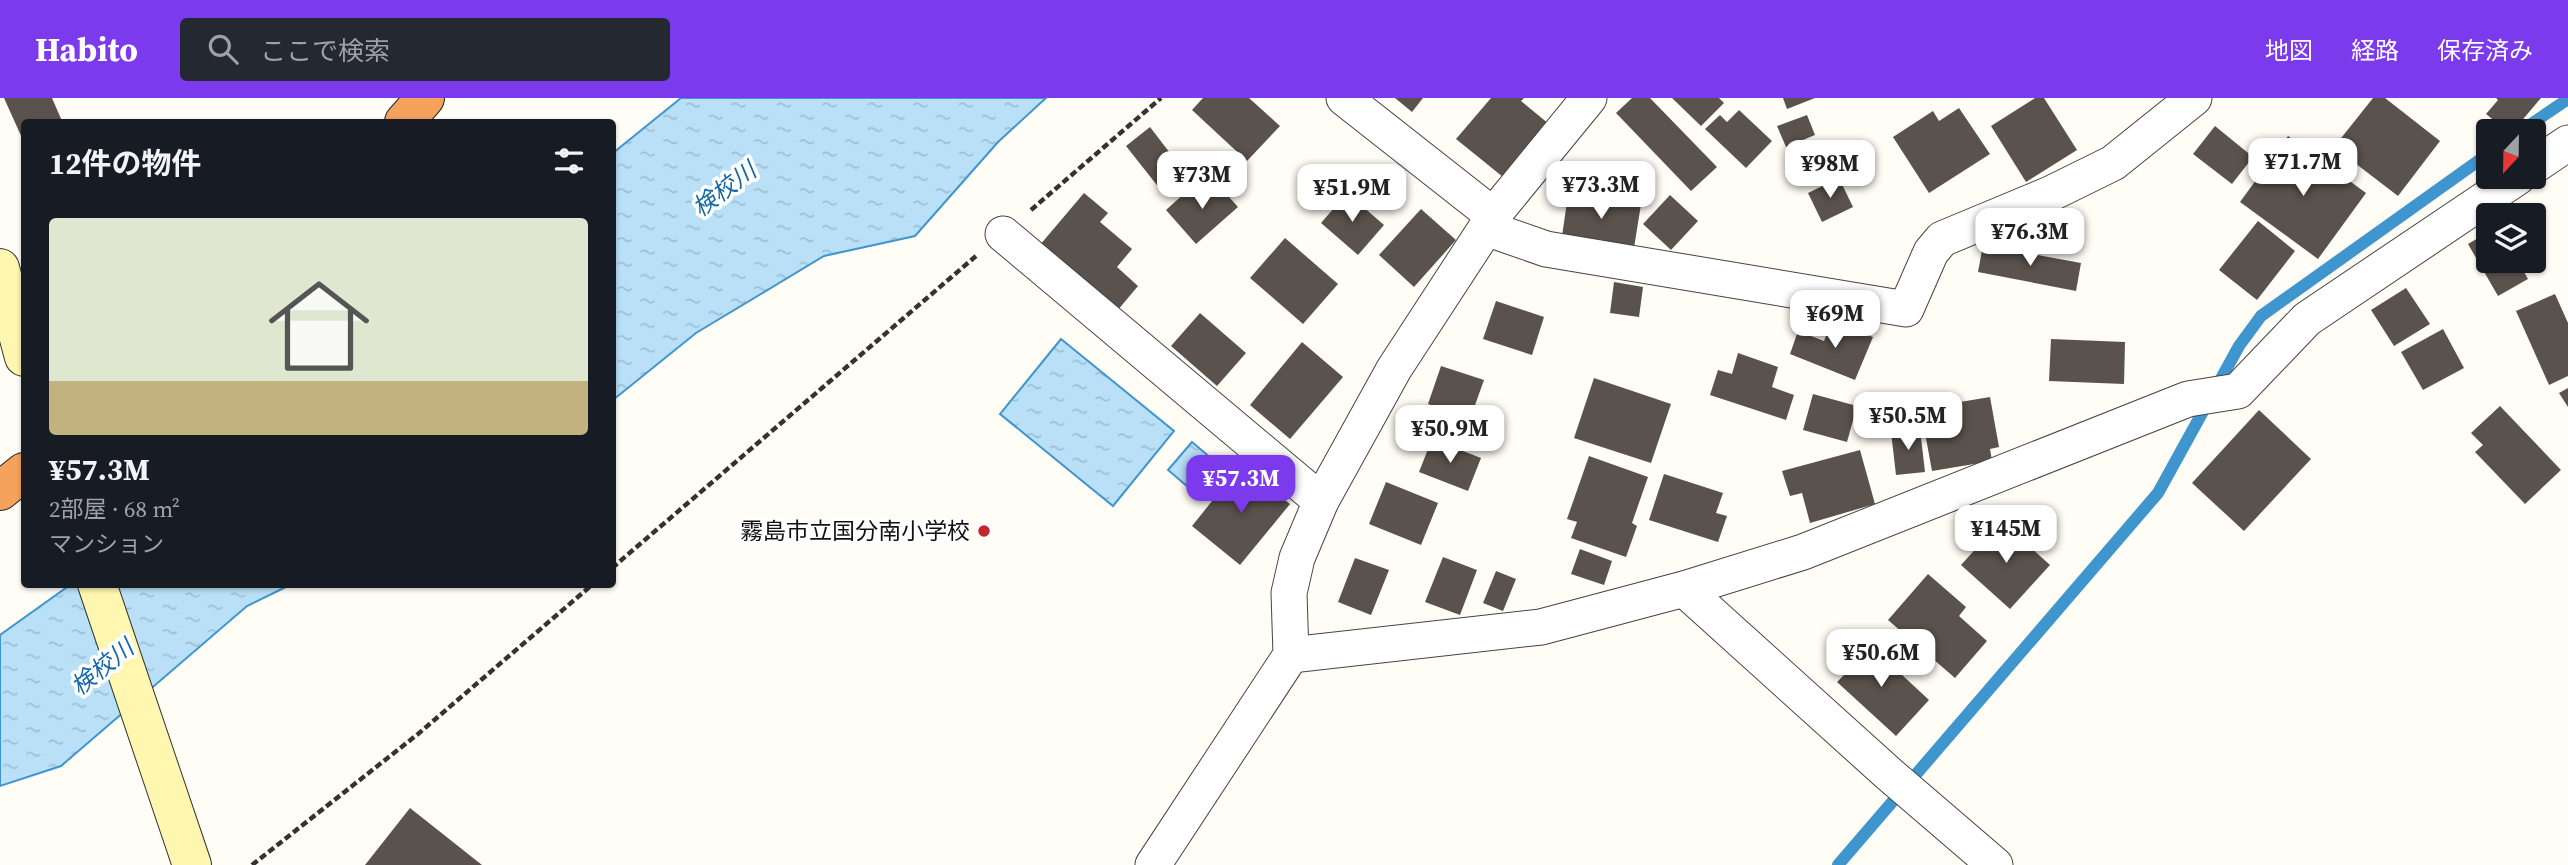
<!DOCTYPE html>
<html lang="ja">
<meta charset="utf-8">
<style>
:root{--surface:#171b24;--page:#242831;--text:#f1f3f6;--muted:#9ea1a6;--accent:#7c3aed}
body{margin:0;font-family:"Source Serif 4","Noto Sans JP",serif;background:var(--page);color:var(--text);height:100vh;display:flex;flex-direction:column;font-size:26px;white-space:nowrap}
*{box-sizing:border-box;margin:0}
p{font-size:23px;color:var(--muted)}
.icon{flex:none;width:38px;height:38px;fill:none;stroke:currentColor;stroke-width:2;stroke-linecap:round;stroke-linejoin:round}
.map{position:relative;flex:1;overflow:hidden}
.sheet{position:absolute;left:21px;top:21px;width:595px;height:469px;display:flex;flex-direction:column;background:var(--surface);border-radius:7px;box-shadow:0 2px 5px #0004}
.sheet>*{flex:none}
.needle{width:46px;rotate:202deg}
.buttons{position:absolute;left:2476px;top:21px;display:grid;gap:14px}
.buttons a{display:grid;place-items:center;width:70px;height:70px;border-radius:7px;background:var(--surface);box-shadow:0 2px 5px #0004;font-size:35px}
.price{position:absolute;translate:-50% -60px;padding:0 16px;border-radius:14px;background:#fff;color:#222;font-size:23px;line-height:46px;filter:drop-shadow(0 2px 4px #0008)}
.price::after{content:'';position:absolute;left:50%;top:42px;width:21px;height:16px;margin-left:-10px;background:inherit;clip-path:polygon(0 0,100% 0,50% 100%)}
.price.on{background:var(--accent);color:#fff}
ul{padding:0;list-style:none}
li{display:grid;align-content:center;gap:14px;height:371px;padding:0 28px}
li span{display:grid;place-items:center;height:217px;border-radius:7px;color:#555}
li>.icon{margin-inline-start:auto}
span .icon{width:126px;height:126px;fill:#fffc;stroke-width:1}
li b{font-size:30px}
h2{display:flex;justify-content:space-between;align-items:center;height:84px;padding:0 28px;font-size:30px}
header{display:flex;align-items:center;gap:42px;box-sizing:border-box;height:98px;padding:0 35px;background:var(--accent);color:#fff}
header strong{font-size:33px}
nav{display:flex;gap:38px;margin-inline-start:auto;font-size:24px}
.search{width:490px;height:63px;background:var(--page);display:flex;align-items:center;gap:18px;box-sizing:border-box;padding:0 24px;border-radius:7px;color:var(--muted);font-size:26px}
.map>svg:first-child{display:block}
.water{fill:url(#water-ripples);stroke:#3f96cf;stroke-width:2}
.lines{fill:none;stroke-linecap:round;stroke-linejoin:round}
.stream{stroke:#3f96cf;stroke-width:12}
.building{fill:#5a524d}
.street-casing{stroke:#444;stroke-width:37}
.secondary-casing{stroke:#333;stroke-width:40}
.highway-casing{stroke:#222;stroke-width:40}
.path{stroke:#333;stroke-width:4.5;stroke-dasharray:7 3.5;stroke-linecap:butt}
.street{stroke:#fff;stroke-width:35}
.secondary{stroke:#fff6b0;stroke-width:38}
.highway{stroke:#f5a25d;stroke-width:38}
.poi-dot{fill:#c4262e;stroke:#fff;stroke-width:2.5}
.labels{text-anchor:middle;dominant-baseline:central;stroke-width:7;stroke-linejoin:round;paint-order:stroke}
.poi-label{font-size:23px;fill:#111;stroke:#fff;text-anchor:end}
.water-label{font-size:24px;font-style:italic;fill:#1768a6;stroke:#fff}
</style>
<header>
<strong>Habito</strong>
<div class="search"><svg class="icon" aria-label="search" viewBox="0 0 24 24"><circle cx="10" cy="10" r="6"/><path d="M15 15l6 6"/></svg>ここで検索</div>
<nav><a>地図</a><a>経路</a><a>保存済み</a></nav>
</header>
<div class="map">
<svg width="2568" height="767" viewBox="0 0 2568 767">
<defs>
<pattern id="water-ripples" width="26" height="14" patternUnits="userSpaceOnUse" patternTransform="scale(1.75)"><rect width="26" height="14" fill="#b9e0f7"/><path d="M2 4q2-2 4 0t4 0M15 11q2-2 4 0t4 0" fill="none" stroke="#9ebfd3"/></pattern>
</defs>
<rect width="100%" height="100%" fill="#fffdf5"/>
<g class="water">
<polygon points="681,0 1046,0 998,44 915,138 824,158 696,235 613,302 613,55"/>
<polygon points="1061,241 1174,333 1113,408 1000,316"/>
<polygon points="1192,344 1218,366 1194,394 1168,372"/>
<polygon points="70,487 290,487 247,508 61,668 0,688 0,537"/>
</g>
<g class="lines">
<g class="stream">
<polyline points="2521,33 2568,1"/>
<polyline points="1838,767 2158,395 2239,248 2261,218 2488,56"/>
</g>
</g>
<g class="building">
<polygon points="4,0 52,0 62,23 24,24 24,39 22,40"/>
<polygon points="1203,0 1249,0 1280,28 1247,63 1192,12"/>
<polygon points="1395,0 1423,0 1412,14"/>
<polygon points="1491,0 1524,0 1521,3 1549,26 1503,79 1456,41"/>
<polygon points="1632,0 1650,0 1717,69 1691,93 1616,15"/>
<polygon points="1672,0 1719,0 1724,5 1701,28"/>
<polygon points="1783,0 1815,0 1787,11"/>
<polygon points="2035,0 2044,0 2077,52 2026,84 1991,28"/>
<polygon points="2373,0 2385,0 2440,43 2398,98 2334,49"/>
<polygon points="2496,0 2541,0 2513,33 2507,33 2486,16 2498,2"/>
<polygon points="1959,10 1990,56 1929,95 1893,39 1933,13 1939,23"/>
<polygon points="1739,12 1772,43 1746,70 1705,31 1720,17 1727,24"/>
<polygon points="1807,17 1815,37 1786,49 1777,28"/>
<polygon points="2215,28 2253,59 2232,86 2193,56"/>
<polygon points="1150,29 1183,72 1160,91 1126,48"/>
<polygon points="2288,38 2366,95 2318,161 2240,104"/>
<polygon points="1828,47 1837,72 1812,81 1803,56"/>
<polygon points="1839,80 1853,109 1822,124 1808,95"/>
<polygon points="1213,81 1238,109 1196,146 1166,112 1187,93 1192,99"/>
<polygon points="1569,90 1642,100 1633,156 1561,145"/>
<polygon points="1084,95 1108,115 1100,124 1132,151 1117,169 1138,188 1112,219 1034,154"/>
<polygon points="1347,95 1384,127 1358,157 1321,125"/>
<polygon points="1670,97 1698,123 1671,152 1643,126"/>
<polygon points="1421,111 1456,142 1414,189 1379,157"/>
<polygon points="2258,123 2295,153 2257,202 2219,172"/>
<polygon points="2488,134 2488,163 2518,163 2528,181 2498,198 2468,146"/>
<polygon points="1285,140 1338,186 1303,226 1250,180"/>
<polygon points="1983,147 2081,165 2076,193 1978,174"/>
<polygon points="1614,184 1643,189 1639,219 1610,215"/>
<polygon points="2406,190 2430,226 2394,248 2371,212"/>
<polygon points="2555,196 2568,225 2568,278 2549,287 2516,213"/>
<polygon points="1496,203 1544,219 1532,257 1483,241"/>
<polygon points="1200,215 1246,255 1217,288 1171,248"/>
<polygon points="1832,223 1873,239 1855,282 1790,256 1798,233 1824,243"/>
<polygon points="2443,231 2464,270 2423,292 2401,254"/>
<polygon points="2051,241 2125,244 2124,286 2049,283"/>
<polygon points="1302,244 1343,279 1290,341 1250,307"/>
<polygon points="1738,255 1778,269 1772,289 1794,297 1786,322 1710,297 1718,272 1732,276"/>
<polygon points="1441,268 1484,282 1470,321 1428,306"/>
<polygon points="1594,280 1671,306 1651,365 1574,340"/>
<polygon points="2568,290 2568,309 2559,295"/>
<polygon points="1813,296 1857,308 1847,344 1803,332"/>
<polygon points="1990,299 1999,349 1990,351 1992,363 1932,373 1923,324 1932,322 1930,309"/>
<polygon points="2500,308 2561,372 2525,406 2475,354 2483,347 2471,335"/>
<polygon points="2259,312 2311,361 2244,433 2192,385"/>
<polygon points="1920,331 1925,374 1896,377 1891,334"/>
<polygon points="1432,341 1481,360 1468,393 1419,374"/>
<polygon points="1860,352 1875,406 1810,425 1802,395 1790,398 1782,373"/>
<polygon points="1589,358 1648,379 1632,425 1637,428 1626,459 1571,440 1577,424 1567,421"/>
<polygon points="1241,367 1290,406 1240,467 1192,428"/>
<polygon points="1664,376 1723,395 1716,415 1727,418 1718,444 1649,422"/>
<polygon points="1386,384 1438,405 1421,447 1369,426"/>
<polygon points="2001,423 2050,467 2010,511 1961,467"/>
<polygon points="1580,451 1612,463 1604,487 1571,476"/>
<polygon points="1443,459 1477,472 1460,517 1425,504"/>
<polygon points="1355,460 1389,472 1371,517 1338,504"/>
<polygon points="1496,473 1516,481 1503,513 1483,505"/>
<polygon points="1928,476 1966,509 1959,518 1987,543 1955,580 1888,522"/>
<polygon points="1871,548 1929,602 1896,638 1837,584 1847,574 1838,565 1850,552 1859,560"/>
<polygon points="410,710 482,767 365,767"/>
</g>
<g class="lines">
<g class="street-casing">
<g id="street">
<polyline points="1344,0 1494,118"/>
<polyline points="2534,68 2568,45"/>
<polyline points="1486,130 1546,151 1906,211 1931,154 1942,141 2050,96 2113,65 2194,0"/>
<polyline points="1003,136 1321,403"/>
<polyline points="1684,491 1889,676 1995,767"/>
<polyline points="1291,557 1541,529 1684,491 1803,454 2188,301 2238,293 2307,221 2518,79"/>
<polyline points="1153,767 1291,557 1289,495 1297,460 1321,403 1394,271 1499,110 1589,0"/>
</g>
</g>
<g class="secondary-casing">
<g id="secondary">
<polyline points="0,170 24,259"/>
<polyline points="97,486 192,767"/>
</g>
</g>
<g class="highway-casing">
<g id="highway">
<polyline points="404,24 425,0"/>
<polyline points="0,393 24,374"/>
</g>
</g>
<g class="path">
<polyline points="1031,112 1161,0"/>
<polyline points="612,470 976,158"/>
<polyline points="252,767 418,636 593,486"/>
</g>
<use href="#street" class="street"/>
<use href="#secondary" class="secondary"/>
<use href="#highway" class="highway"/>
</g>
<circle class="poi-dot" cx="984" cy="433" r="7"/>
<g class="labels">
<g class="poi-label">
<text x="970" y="433">霧島市立国分南小学校</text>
</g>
<g class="water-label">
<text transform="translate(724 91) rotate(-37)">検校川</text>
<text transform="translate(102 569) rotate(-39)">検校川</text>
</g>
</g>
</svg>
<div class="buttons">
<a><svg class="needle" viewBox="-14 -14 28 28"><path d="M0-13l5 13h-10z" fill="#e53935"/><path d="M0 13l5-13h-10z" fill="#9ea1a6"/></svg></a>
<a><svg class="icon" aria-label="layers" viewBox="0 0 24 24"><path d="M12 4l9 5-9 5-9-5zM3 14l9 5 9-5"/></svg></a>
</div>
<b class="price" style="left:2303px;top:100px">¥71.7M</b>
<b class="price" style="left:1830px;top:102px">¥98M</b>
<b class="price" style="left:1202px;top:113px">¥73M</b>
<b class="price" style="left:1601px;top:123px">¥73.3M</b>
<b class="price" style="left:1352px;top:126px">¥51.9M</b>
<b class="price" style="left:2030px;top:170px">¥76.3M</b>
<b class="price" style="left:1835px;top:252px">¥69M</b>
<b class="price" style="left:1908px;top:354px">¥50.5M</b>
<b class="price" style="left:1450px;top:367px">¥50.9M</b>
<b class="price on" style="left:1241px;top:417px">¥57.3M</b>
<b class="price" style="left:2006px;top:467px">¥145M</b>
<b class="price" style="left:1881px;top:591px">¥50.6M</b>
<section class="sheet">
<h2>12件の物件<svg class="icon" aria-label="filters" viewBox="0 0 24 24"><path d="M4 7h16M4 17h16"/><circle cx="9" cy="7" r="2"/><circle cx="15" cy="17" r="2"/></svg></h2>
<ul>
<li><span style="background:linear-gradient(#dfe7d0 75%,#c2b280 0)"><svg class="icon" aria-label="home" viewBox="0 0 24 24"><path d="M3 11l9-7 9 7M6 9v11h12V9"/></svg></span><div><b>¥57.3M</b><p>2部屋 · 68 m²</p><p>マンション</p></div></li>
</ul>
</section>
</div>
